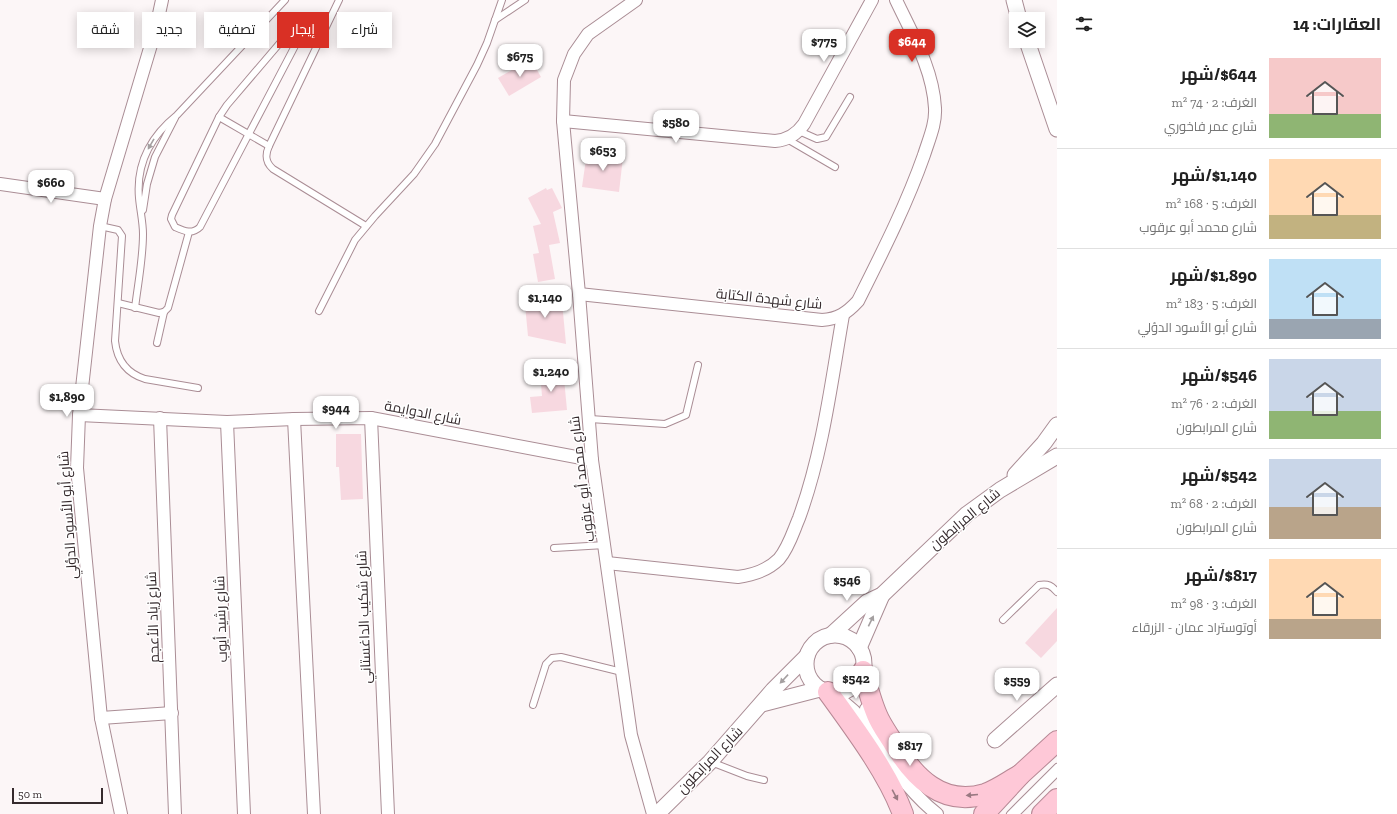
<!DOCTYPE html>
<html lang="ar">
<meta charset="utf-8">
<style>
:root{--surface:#fff;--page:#f6f6f6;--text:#222;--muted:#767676;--line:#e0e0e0;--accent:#d93025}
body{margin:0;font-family:"Zilla Slab",Cairo,serif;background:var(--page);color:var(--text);direction:rtl;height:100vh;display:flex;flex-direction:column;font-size:15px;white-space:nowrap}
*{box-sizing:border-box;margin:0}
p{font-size:13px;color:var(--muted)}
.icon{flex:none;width:22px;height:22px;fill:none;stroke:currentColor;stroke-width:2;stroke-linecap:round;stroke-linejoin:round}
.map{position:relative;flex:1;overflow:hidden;direction:ltr}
.details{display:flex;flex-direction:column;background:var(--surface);width:340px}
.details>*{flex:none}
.banner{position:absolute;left:12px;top:12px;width:380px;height:36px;direction:rtl;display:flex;gap:8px}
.buttons{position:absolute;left:1009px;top:12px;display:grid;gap:8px}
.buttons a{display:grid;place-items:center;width:36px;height:36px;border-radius:0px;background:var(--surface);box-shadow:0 2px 10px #0003;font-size:20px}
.scale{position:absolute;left:12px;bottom:10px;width:91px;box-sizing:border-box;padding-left:4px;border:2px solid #352a2d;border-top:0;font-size:11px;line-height:14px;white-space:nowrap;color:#352a2d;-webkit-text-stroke:3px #fff;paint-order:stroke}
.price{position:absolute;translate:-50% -34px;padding:0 9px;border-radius:8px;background:#fff;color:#222;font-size:13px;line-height:26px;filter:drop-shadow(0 1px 2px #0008)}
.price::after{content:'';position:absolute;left:50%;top:24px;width:12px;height:9px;margin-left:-6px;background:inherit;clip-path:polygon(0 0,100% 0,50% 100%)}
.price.on{background:var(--accent);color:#fff}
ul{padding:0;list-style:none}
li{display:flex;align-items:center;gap:12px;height:100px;padding:0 16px}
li+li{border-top:1px solid var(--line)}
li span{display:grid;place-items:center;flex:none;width:112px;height:80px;border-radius:0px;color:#555}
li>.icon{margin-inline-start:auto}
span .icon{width:48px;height:48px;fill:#fffc;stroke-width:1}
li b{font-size:17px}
h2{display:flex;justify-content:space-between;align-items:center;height:48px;padding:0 16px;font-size:17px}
.chip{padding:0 14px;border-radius:0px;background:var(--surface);box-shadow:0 2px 10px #0003;font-size:14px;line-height:36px}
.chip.on{background:var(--accent);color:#fff}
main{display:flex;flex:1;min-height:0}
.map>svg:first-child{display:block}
.building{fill:#f7d8e0}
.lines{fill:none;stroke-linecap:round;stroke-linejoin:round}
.service-casing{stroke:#aa8d95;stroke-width:8}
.minor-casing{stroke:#aa8d95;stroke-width:14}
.tertiary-casing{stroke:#aa8d95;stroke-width:17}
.trunk-casing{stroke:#b78895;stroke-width:22}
.service{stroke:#fff;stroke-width:6}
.minor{stroke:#fff;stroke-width:12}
.tertiary{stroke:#fff;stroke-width:15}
.trunk{stroke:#fec8d7;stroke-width:20}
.oneway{fill:#a49fa0}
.oneway2{fill:#9a7982}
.labels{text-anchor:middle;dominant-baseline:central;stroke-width:3;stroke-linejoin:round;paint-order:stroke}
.street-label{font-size:14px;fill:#352a2d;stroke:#fff}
</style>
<main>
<section class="details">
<h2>العقارات: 14<svg class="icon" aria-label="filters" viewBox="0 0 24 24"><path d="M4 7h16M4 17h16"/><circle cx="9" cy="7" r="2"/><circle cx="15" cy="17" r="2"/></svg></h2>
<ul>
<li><span style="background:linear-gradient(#f6c9c9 70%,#8fb573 0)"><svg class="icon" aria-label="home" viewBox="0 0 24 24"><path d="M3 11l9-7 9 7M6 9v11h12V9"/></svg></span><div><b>$644/شهر</b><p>الغرف: 2 · 74 m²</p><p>شارع عمر فاخوري</p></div></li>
<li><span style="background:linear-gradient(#ffd9b3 70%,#c2b280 0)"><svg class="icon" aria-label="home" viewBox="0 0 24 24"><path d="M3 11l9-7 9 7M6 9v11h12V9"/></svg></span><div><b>$1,140/شهر</b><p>الغرف: 5 · 168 m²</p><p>شارع محمد أبو عرقوب</p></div></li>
<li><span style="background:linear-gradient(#bfe0f5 75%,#9aa5b1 0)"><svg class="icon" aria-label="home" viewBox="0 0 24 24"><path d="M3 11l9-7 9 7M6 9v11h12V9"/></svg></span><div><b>$1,890/شهر</b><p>الغرف: 5 · 183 m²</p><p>شارع أبو الأسود الدؤلي</p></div></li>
<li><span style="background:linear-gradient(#c9d6e8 65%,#8fb573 0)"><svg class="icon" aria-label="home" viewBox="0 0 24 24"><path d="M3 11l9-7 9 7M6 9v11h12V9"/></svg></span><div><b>$546/شهر</b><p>الغرف: 2 · 76 m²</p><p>شارع المرابطون</p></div></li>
<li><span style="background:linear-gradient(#c9d6e8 60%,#b9a48a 0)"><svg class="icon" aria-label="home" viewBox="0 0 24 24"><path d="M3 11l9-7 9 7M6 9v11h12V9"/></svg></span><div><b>$542/شهر</b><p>الغرف: 2 · 68 m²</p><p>شارع المرابطون</p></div></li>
<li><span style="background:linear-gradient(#ffd9b3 75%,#b9a48a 0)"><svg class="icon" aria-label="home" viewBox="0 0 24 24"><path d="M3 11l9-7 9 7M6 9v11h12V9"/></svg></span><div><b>$817/شهر</b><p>الغرف: 3 · 98 m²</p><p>أوتوستراد عمان - الزرقاء</p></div></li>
</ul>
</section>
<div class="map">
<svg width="1057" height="814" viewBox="0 0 1057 814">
<rect width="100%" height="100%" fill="#fcf6f7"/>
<g class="building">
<polygon points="531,59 541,77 509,96 498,78"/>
<polygon points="587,152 623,157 619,192 582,187"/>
<polygon points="546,188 547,190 552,188 562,208 553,212 560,243 549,245 555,279 538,282 533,254 539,253 533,226 541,224 528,198"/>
<polygon points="524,294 562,302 566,344 528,336"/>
<polygon points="563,368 567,410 532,413 530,397 542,396 540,371"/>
<polygon points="336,434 361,434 363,499 341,500 339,467 336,467"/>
<polygon points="1057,608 1057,641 1041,658 1025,643"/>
</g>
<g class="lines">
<g class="service-casing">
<g id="service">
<path d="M339,0L269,146C265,155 265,162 273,169L366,226"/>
<path d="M302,17L306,18L307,23L200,227C192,235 184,231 175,227L171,219L172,215L219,117L227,105Z"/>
<polyline points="495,20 525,0"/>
<polyline points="219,117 269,146"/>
<polyline points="799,131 817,139 826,137 850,97"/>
<polyline points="787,139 835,167"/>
<polyline points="143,210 147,184 155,157 175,118"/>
<path d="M100,226L118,230L122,236L115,341C117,360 126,373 145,379L198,388"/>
<polyline points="118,303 159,313 164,312 168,308 189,232"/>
<path d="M135,308C138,283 143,259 143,234C143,222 140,210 139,198C136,164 151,136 177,115L285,0"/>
<polyline points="319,311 355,240 375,216 414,174 435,144 477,65 487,43 502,0"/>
<polyline points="157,343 164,312"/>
<polyline points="590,419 665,424 686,415 698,365"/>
<polyline points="554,548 605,545"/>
<path d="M1003,620L1039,585C1048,583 1052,586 1057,592"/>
<polyline points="533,705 546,664 552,658 561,657 622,672"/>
<polyline points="711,762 747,776 764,780"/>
<polyline points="1010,814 1057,767"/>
<polyline points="1016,814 1057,773"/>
</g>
</g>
<g class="minor-casing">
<g id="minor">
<polyline points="636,0 588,34 574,54 564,80 563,121 579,294 592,460 631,735 653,814"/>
<path d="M563,121L775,141C788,140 797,134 804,124L872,0"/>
<polyline points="0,184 105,199"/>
<path d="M579,294L822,320C838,319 847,313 858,301C882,253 906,206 924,155C929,139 936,124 935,108C933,69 912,34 896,0"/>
<polyline points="79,415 227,422 294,419 371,418 592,460"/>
<polyline points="160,418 175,814"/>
<polyline points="371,418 388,814"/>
<polyline points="294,419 314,814"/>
<polyline points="227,422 244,814"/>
<path d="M607,563L738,577C753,575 768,570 779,559C789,547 793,532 799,518C823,452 831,384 843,315"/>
<polyline points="840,699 854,711 870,728"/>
<path d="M866,709C868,716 869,723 872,730C882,757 914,796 937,814"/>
<polyline points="101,718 172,713"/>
<polyline points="121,814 101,718 77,468 79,415 100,226 105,199 156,28 162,0"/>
</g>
</g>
<g class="tertiary-casing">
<g id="tertiary">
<polyline points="1014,0 1019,19"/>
<polyline points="1027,41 1057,129"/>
<polyline points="1015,475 1044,443 1057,425"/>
<polyline points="831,635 867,602 882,595 967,514 1000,490 1057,456"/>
<circle cx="835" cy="664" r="29"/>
<polyline points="859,648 882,595"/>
<polyline points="762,704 820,689"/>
<polyline points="995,740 1057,685"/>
<polyline points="657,814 710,762 773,690 807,656"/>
</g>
</g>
<g class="trunk-casing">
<g id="trunk">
<path d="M863,671C867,686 871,701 877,715C881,725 888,734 894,744C914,777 942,807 985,794C997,790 1009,781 1020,775"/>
<path d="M828,692C854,728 888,773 903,814"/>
<polyline points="984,814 1020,775 1057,741"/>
<polyline points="1042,814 1057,799"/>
</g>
</g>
<use href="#service" class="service"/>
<use href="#minor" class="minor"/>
<use href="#tertiary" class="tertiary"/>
<use href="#trunk" class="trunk"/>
</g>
<defs><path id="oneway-solid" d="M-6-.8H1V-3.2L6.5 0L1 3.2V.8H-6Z"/></defs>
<g class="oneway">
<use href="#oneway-solid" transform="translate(151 144) rotate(120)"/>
<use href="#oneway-solid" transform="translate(871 621) rotate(-64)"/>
<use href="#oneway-solid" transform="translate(784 679) rotate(133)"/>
</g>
<g class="oneway2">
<use href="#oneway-solid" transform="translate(895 795) rotate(62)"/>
<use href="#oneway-solid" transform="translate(972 795) rotate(175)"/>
</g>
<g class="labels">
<g class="street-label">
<text transform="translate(769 299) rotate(6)">شارع شهدة الكتابة</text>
<text transform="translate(423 413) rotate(11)">شارع الدوايمة</text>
<text transform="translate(582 479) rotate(-97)">شارع محمد أبو عرقوب</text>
<text transform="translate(68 515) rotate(-94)">شارع أبو الأسود الدؤلي</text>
<text transform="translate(965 519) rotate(-40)">شارع المرابطون</text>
<text transform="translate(153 617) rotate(-92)">شارع زياد الأعجم</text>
<text transform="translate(364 617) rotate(-92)">شارع شكيب الداغستاني</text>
<text transform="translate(221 619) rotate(-92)">شارع رشيد أيوب</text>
<text transform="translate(710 760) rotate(-46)">شارع المرابطون</text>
</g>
</g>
</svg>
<div class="buttons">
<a><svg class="icon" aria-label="layers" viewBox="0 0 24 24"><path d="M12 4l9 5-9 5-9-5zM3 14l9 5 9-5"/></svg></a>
</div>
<div class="scale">50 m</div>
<b class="price" style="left:824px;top:63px">$775</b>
<b class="price on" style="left:912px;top:63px">$644</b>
<b class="price" style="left:520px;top:78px">$675</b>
<b class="price" style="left:676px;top:144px">$580</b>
<b class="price" style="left:603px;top:172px">$653</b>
<b class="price" style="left:51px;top:204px">$660</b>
<b class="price" style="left:545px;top:319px">$1,140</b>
<b class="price" style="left:551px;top:393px">$1,240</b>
<b class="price" style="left:67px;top:418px">$1,890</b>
<b class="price" style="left:336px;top:430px">$944</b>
<b class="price" style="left:847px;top:602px">$546</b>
<b class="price" style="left:856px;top:700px">$542</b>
<b class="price" style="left:1017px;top:702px">$559</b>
<b class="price" style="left:910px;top:767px">$817</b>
<div class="banner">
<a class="chip">شراء</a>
<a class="chip on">إيجار</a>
<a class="chip">تصفية</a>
<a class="chip">جديد</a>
<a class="chip">شقة</a>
</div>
</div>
</main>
